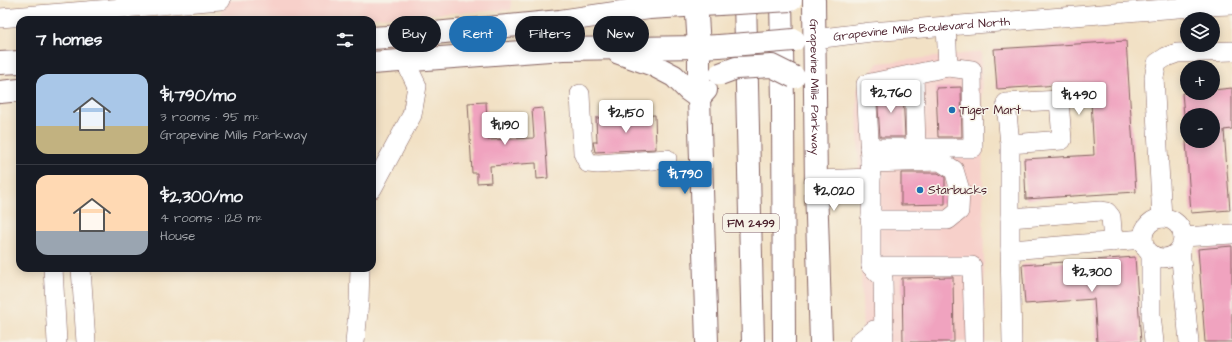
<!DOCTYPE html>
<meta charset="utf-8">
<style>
:root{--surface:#171b24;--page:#20242c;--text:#f1f3f6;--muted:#9ea1a6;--line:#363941;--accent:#1f6fb2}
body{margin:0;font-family:"Architects Daughter",sans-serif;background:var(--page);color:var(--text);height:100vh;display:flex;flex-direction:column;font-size:15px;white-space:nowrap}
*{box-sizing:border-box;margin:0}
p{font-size:13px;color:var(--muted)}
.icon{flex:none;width:22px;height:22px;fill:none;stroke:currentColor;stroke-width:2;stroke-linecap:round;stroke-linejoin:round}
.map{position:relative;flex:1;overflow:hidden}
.details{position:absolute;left:16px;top:16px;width:360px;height:256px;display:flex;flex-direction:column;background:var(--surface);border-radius:12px;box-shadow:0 2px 10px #0003}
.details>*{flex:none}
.guide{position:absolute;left:388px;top:16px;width:380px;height:36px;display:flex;gap:8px}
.controls{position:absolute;left:1180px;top:12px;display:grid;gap:8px}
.controls a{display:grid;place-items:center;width:40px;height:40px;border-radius:50%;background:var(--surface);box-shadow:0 2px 10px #0003;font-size:20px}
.price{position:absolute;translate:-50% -34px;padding:0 9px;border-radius:4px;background:#fff;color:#222;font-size:13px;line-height:26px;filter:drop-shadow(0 1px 2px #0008)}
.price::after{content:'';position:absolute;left:50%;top:24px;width:12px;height:9px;margin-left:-6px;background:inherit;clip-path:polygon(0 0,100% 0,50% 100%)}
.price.active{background:var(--accent);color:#fff}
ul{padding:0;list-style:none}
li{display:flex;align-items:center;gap:12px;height:100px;padding:0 20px}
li+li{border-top:1px solid var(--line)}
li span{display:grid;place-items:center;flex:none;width:112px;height:80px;border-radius:12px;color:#555}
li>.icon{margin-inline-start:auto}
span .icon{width:48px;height:48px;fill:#fffc;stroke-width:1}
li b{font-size:17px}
h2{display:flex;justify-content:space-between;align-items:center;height:48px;padding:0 20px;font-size:17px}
.chip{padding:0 14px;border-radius:18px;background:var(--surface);box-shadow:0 2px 10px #0003;font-size:14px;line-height:36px}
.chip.active{background:var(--accent);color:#fff}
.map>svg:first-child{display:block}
.built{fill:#f7d0ca}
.building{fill:#f0a3bf}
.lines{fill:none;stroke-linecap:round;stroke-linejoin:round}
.minor-casing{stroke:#856361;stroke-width:20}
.major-casing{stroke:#856361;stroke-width:24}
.highway-casing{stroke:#856361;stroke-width:24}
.minor{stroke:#fff;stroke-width:19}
.major{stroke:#fff;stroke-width:22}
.highway{stroke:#fff;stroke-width:22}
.major-bridge-casing{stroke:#856361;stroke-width:24;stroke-linecap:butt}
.major-bridge{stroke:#fff;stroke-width:22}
.poi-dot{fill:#1f6fb2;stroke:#f7f3e8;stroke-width:1.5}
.labels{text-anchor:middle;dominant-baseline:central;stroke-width:3;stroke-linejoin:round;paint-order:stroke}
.shield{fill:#f7f3e8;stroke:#7e5f64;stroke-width:1}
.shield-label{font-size:11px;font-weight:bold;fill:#4a1f2b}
.street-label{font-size:12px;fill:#4a1f2b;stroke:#f7f3e8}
.poi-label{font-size:12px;fill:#4a1f2b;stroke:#f7f3e8;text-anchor:start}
</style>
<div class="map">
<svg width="1232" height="342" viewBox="0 0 1232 342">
<rect width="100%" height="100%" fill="#f7f3e8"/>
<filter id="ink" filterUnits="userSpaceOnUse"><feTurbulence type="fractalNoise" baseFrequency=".025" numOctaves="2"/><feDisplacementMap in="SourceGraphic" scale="8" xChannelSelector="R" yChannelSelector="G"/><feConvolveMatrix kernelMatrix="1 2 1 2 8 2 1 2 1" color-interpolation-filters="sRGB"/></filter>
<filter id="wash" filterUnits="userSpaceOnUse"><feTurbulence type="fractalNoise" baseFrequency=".012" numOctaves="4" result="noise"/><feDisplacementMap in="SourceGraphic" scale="16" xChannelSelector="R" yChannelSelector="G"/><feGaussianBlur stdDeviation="0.9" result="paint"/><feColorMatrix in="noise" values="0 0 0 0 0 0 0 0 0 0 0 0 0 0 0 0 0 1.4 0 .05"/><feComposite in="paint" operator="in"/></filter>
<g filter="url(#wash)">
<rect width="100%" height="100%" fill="#f2e1c5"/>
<g class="built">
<polygon points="220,0 511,0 511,10 319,20 222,20"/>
<polygon points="981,52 985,342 863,342 857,90 878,63"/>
</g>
<g id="blocks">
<g class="building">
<polygon points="1126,41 1136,192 1026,199 1024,159 1094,155 1090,83 997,89 994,49"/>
<polygon points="961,87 962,137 938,137 936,88"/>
<polygon points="1232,88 1232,129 1224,130 1230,210 1191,213 1186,141 1213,141 1213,115 1184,115 1182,93 1213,93 1213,90"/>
<polygon points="903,91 905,137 880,137 877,93"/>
<polygon points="486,102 488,140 534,138 532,109 543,108 548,178 537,179 536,163 490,166 491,182 477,183 477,173 472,173 468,103"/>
<polygon points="655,115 656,149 595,152 593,142 597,142 596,118"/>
<polygon points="901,173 938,173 945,177 945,204 901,205"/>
<polygon points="1232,246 1232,342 1205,342 1198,249"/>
<polygon points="1135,257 1141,342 1097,342 1094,299 1025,304 1022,265"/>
<polygon points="953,277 954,342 903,342 902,278"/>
</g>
</g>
</g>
<g filter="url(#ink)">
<use href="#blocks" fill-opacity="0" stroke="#856361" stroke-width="1"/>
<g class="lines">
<g class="minor-casing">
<g id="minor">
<polyline points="0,18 221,0"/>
<path id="s1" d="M815,39L871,32L1204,6L1232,5"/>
<polyline points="914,75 916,148"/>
<polyline points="580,94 583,153 588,163 598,164 667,159"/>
<polyline points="869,148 973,148 972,70 948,67"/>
<polyline points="870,163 940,161 954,170 960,190 959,211 948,220 870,220"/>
<polyline points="816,180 871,178"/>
<polyline points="372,189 412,115 417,86 405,61"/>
<polyline points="1010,218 1100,211 1107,212 1111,217 1113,242"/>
<polyline points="1162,218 1154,77 1157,63 1166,57 1177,53 1232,51"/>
<circle cx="1163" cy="238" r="20"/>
<polyline points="1183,237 1232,234"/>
<polyline points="1180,249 1189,342"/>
<polyline points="1010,250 1010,144 1006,103 1059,100 1062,140 1010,144"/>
<polyline points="1151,254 1151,315 1154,342"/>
<polyline points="871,266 972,266 974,342"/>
<polyline points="53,268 57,342"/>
<polyline points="81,268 86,342"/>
<polyline points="355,342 359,302 360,268"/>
<polyline points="859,342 874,330 884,330"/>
<polyline points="884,342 883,278 871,266 871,178 866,84 948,67 946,26"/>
<polyline points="1012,342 1010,250 1143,239"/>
</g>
</g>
<g class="major-casing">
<g id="major">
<polyline points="696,0 699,47 699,98 707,342"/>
<path id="s2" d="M814,0L816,187L821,342"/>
<polyline points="372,38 403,36 560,21 649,8 719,4"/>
<polyline points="619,53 653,65 674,76 688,90 699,98 706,90"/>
<polyline points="0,63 20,62"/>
<polyline points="372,63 563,49 699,47 719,46"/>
<polyline points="0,92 20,90"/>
</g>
</g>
<g class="highway-casing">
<g id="highway">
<polyline points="745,0 753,342"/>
<polyline points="781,0 783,102 784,342"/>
</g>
</g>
<use href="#minor" class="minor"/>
<use href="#major" class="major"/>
<use href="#highway" class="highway"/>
<g class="major-bridge-casing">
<g id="major-bridge">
<polyline points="719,4 791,0"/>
<polyline points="719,46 794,40"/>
<polyline points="720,74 736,68 772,66 794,77"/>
</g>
</g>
<use href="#major-bridge" class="major-bridge"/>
</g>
</g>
<g class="poi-dot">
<circle cx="952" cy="110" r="4"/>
<circle cx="920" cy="190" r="4"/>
</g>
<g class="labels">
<rect class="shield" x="723" y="214" width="56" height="18" rx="3"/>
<g class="shield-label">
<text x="751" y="223">FM 2499</text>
</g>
<g class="street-label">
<text stroke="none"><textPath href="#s1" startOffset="107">Grapevine Mills Boulevard North</textPath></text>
<text stroke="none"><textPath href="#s2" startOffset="87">Grapevine Mills Parkway</textPath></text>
</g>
<g class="poi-label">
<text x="960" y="110">Tiger Mart</text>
<text x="928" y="190">Starbucks</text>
</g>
</g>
</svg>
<div class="controls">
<a><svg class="icon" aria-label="layers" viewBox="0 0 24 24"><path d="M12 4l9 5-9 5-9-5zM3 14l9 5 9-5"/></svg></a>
<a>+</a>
<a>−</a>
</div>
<b class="price" style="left:891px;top:114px">$2,760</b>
<b class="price" style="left:1079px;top:116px">$1,490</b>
<b class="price" style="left:626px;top:134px">$2,150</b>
<b class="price" style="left:505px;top:146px">$1,190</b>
<b class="price active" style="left:685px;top:195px">$1,790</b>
<b class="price" style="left:834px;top:212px">$2,020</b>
<b class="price" style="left:1092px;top:293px">$2,300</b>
<div class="guide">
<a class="chip">Buy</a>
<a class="chip active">Rent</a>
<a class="chip">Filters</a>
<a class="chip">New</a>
</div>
<section class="details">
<h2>7 homes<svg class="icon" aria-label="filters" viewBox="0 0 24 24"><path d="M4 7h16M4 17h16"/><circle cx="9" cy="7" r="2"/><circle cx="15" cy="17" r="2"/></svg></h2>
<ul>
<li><span style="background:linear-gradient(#a9c7e8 65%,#c2b280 0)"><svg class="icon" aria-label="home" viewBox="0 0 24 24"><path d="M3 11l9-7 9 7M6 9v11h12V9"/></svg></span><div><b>$1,790/mo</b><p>3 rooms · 95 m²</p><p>Grapevine Mills Parkway</p></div></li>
<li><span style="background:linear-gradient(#ffd9b3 70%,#9aa5b1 0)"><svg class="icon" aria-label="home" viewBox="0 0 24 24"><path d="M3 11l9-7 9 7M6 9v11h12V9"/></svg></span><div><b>$2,300/mo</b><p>4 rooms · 128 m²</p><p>House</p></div></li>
</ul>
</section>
</div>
